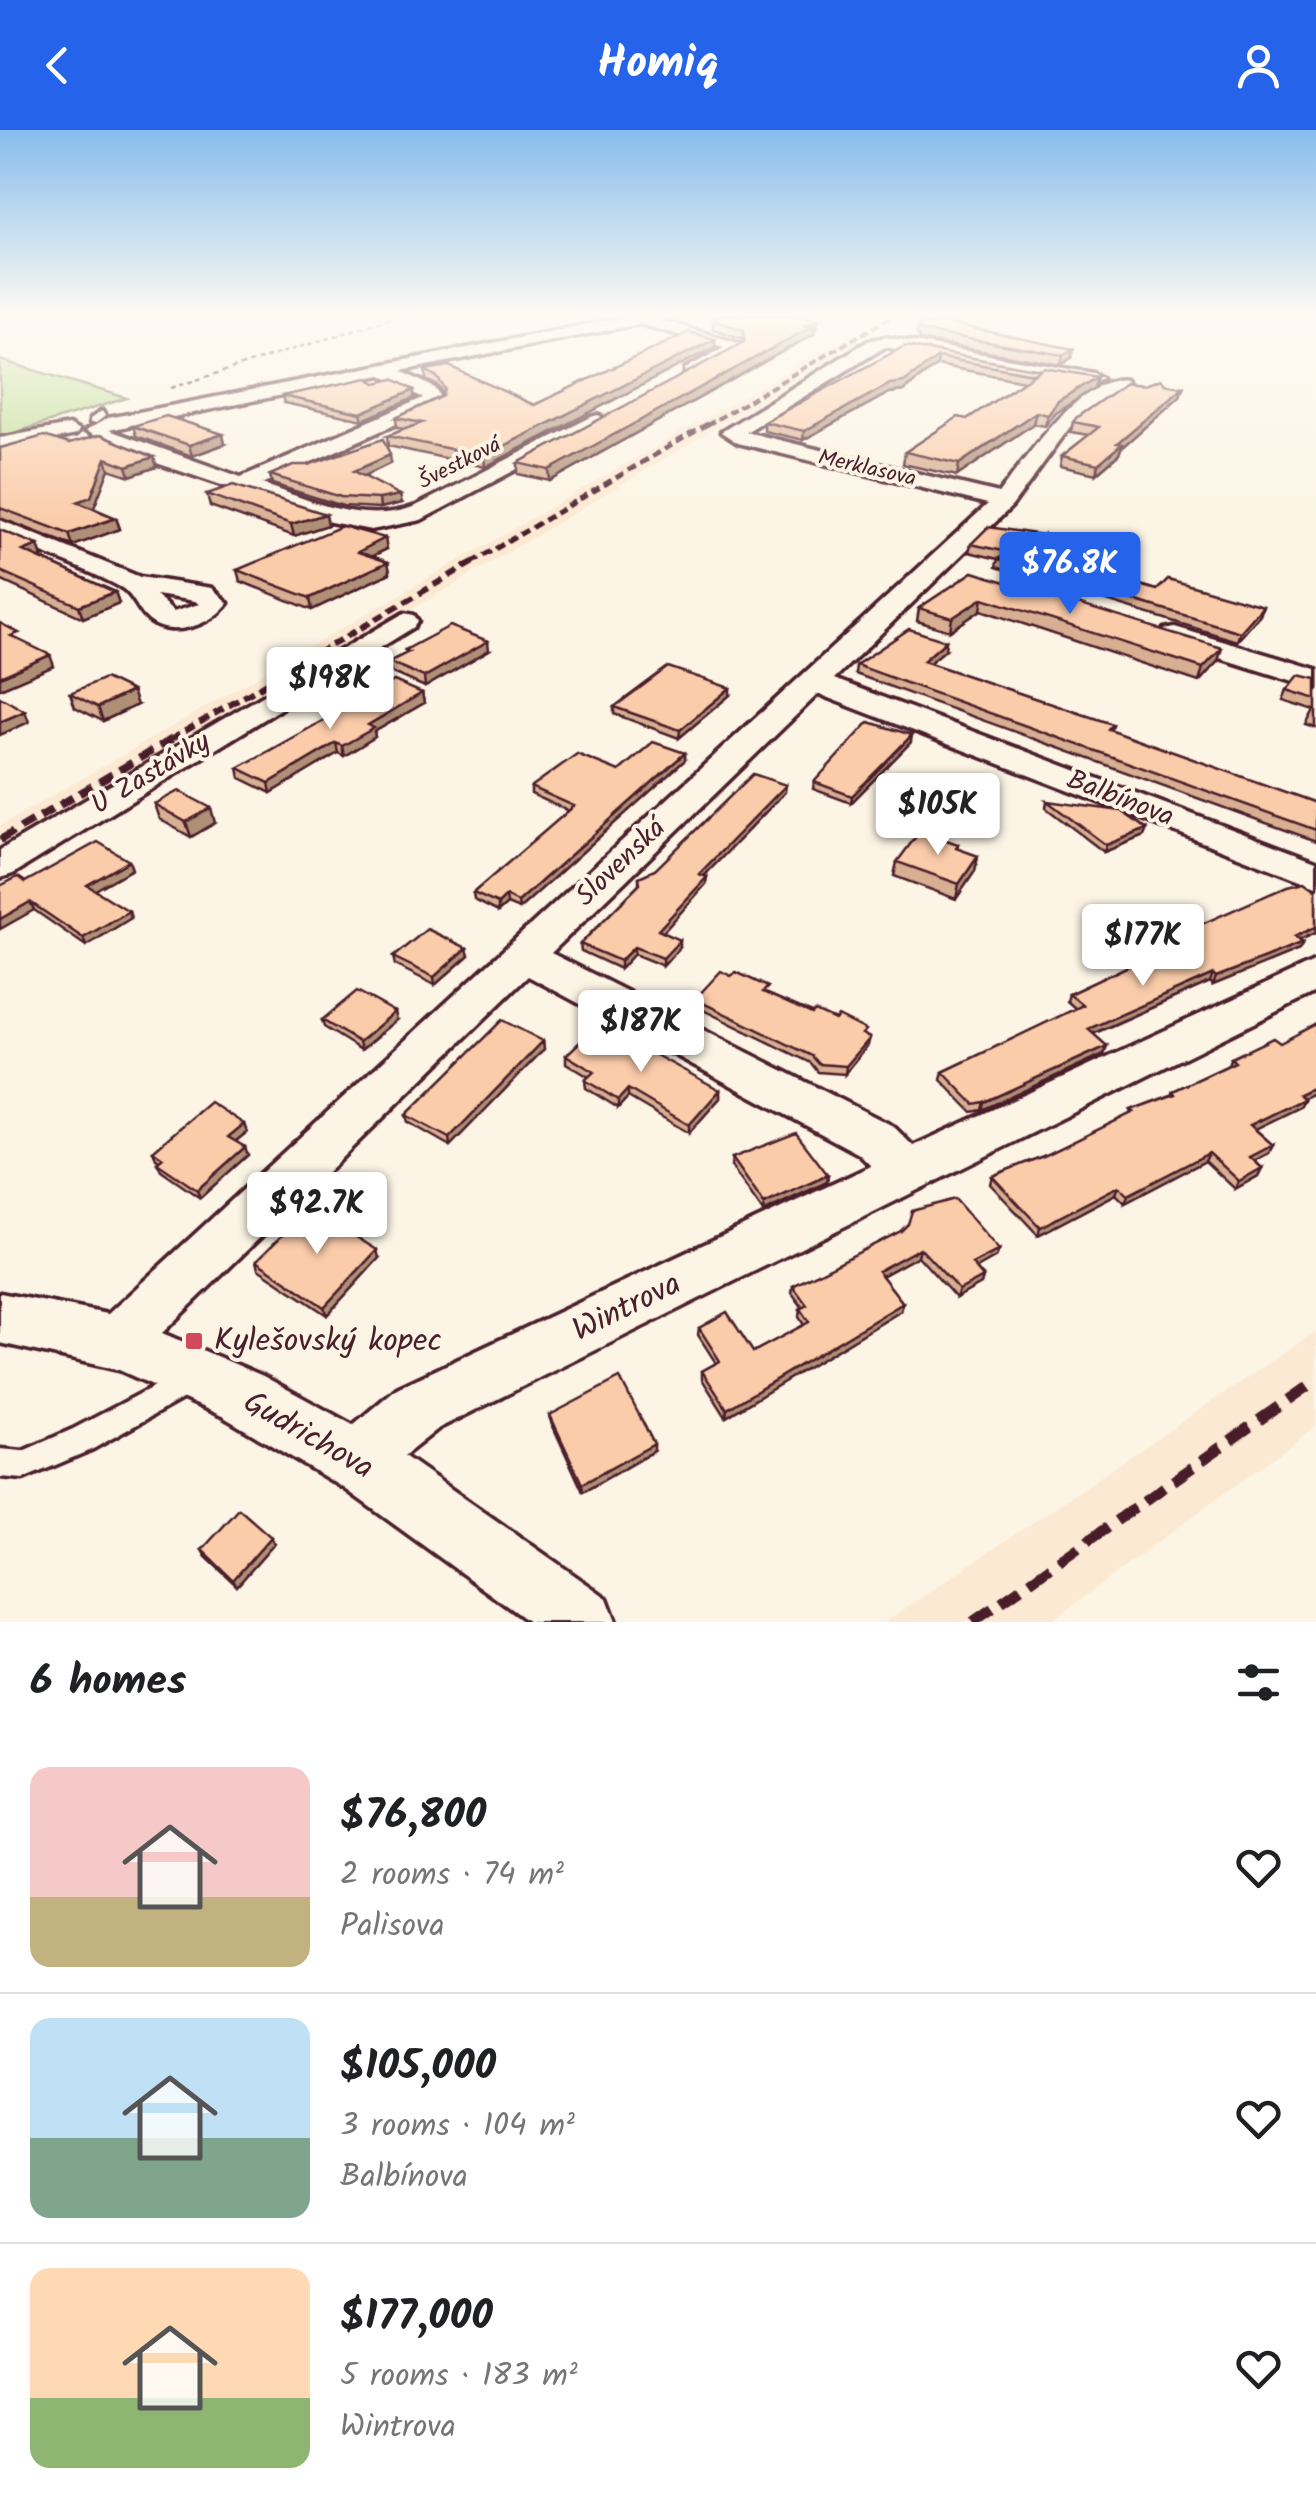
<!DOCTYPE html>
<meta charset="utf-8">
<style>
:root{--surface:#fff;--page:#f2f2f2;--text:#202124;--muted:#757577;--line:#e0e0e0;--accent:#2563eb}
body{margin:0;font-family:Kalam,sans-serif;background:var(--page);color:var(--text);height:100vh;display:flex;flex-direction:column;font-size:38px;white-space:nowrap}
*{box-sizing:border-box;margin:0}
p{font-size:32px;color:var(--muted)}
.icon{flex:none;width:55px;height:55px;fill:none;stroke:currentColor;stroke-width:2;stroke-linecap:round;stroke-linejoin:round}
.map{position:relative;height:1492px;overflow:hidden}
.sheet{display:flex;flex-direction:column;background:var(--surface);flex:1}
.sheet>*{flex:none}
.price{position:absolute;translate:-50% -85px;padding:0 22px;border-radius:10px;background:#fff;color:#222;font-size:32px;line-height:65px;filter:drop-shadow(0 2px 5px #0008)}
.price::after{content:'';position:absolute;left:50%;top:60px;width:30px;height:22px;margin-left:-15px;background:inherit;clip-path:polygon(0 0,100% 0,50% 100%)}
.price.on{background:var(--accent);color:#fff}
ul{padding:0;list-style:none}
li{display:flex;align-items:center;gap:30px;height:250px;padding:0 30px}
li+li{border-top:2px solid var(--line)}
li span{display:grid;place-items:center;flex:none;width:280px;height:200px;border-radius:20px;color:#555}
li>.icon{margin-inline-start:auto}
span .icon{width:120px;height:120px;fill:#fffc;stroke-width:1}
li b{font-size:42px}
h2{display:flex;justify-content:space-between;align-items:center;height:120px;padding:0 30px;font-size:42px}
header{display:flex;justify-content:space-between;align-items:center;height:130px;padding:0 30px;background:var(--accent);color:#fff;font-size:45px;font-weight:700}
.map>svg:first-child{display:block}
.built{fill:#fce9d3}
.green{fill:#c0dd95;stroke:#857e60;stroke-width:2.5}
.lines{fill:none;stroke-linecap:round;stroke-linejoin:round}
.lane-casing{stroke:#4a1f2b;stroke-width:7}
.street-casing{stroke:#4a1f2b;stroke-width:7}
.path{stroke:#4a1f2b;stroke-width:2.5;stroke-dasharray:5 4;stroke-linecap:butt}
.lane{fill:#fcf5e5;fill-rule:evenodd}
.street{fill:#fcf5e5;fill-rule:evenodd}
.rail-far4{stroke:#4a1f2b;stroke-width:4;stroke-dasharray:8 4;stroke-linecap:butt}
.rail-far3{stroke:#4a1f2b;stroke-width:5;stroke-dasharray:9 5;stroke-linecap:butt}
.rail-far2{stroke:#4a1f2b;stroke-width:6;stroke-dasharray:11 6;stroke-linecap:butt}
.rail-far1{stroke:#4a1f2b;stroke-width:8;stroke-dasharray:15 8;stroke-linecap:butt}
.rail{stroke:#4a1f2b;stroke-width:11;stroke-dasharray:24 11;stroke-linecap:butt}
.wall{fill:#d8af92;stroke:#4a1f2b;stroke-width:2.5}
.shaded-wall{fill:#b08f77;stroke:#4a1f2b;stroke-width:2.5}
.building{fill:#fbccaa;stroke:#4a1f2b;stroke-width:2.5}
.poi-dot{fill:#d1495b;stroke:#fcf5e5;stroke-width:4}
.labels{text-anchor:middle;dominant-baseline:central;stroke-width:8;stroke-linejoin:round;paint-order:stroke}
.far-street-label{font-size:22px;fill:#4a1f2b;stroke:#fcf5e5}
.street-label{font-size:28px;fill:#4a1f2b;stroke:#fcf5e5}
.near-street-label{font-size:32px;fill:#4a1f2b;stroke:#fcf5e5}
.near-poi-label{font-size:32px;fill:#4a1f2b;stroke:#fcf5e5;text-anchor:start}
</style>
<header><svg class="icon" aria-label="back" viewBox="0 0 24 24"><path d="M15 5l-7 7 7 7"/></svg>Homiq<svg class="icon" aria-label="person" viewBox="0 0 24 24"><circle cx="12" cy="8" r="4"/><path d="M4 21q1-7 8-7t8 7"/></svg></header>
<div class="map">
<svg width="1316" height="1492" viewBox="0 0 1316 1492">
<rect width="100%" height="100%" fill="#fcf5e5"/>
<filter id="ink" filterUnits="userSpaceOnUse"><feTurbulence type="fractalNoise" baseFrequency=".01" numOctaves="2"/><feDisplacementMap in="SourceGraphic" scale="20" xChannelSelector="R" yChannelSelector="G"/><feConvolveMatrix kernelMatrix="1 2 1 2 8 2 1 2 1" color-interpolation-filters="sRGB"/></filter>
<g filter="url(#ink)">
<g class="built">
<polygon points="883,185 905,185 0,726 0,696"/>
<polygon points="1316,1201 1316,1296 1050,1492 885,1492"/>
</g>
<polygon class="green" points="0,230 127,268 0,307"/>
<g class="lines">
<g class="lane-casing">
<g id="lane">
<polygon points="102,281 105,286 96,293 90,293 90,289"/>
<polygon points="189,1238 198,1242 202,1251 198,1260 93,1319 23,1349 0,1347 0,1319 23,1321 73,1299"/>
</g>
</g>
<g class="street-casing">
<g id="street">
<path d="M636,185H668L660,190L742,214L736,226L691,248L685,247V239L724,217L639,194L401,241L435,258L443,270L441,274L262,354C313,371 362,396 416,376L591,287L598,285L608,291L421,390L371,400L330,392L136,326L85,301L108,288ZM381,245L423,268L241,347L109,300Z"/>
<path d="M885,207L1093,243L1102,248L1093,253L885,217L746,302L999,363C1022,333 1084,243 1126,250L1129,254L1072,294L1012,376L834,549L1316,731V756L818,564L551,823L893,996L913,1016L1316,831V862L439,1298L404,1326L607,1468L616,1492H529L344,1358L222,1286L119,1240L0,1213V1163L108,1184L988,374L738,313L721,302L868,211ZM528,846L859,1024L871,1036L397,1258L353,1295L263,1246L162,1203Z"/>
<polygon points="69,295 79,301 76,305 0,320 0,308"/>
<path d="M0,390L140,447L212,458L228,473C212,495 168,511 146,488C137,479 133,465 122,458C84,437 40,423 0,406ZM156,465L195,471L199,474L173,482Z"/>
<polygon points="404,483 414,485 418,491 414,497 13,744 0,748 0,720"/>
<polygon points="1175,497 1316,539 1316,558 1165,511 1161,505 1165,499"/>
</g>
</g>
<polyline class="path" points="171,258 401,185"/>
<use href="#lane" class="lane"/>
<use href="#street" class="street"/>
<polyline class="rail-far4" points="707,295 894,185"/>
<polyline class="rail-far3" points="471,433 711,292"/>
<polyline class="rail-far2" points="170,610 475,431"/>
<polyline class="rail-far1" points="0,710 174,608"/>
<polyline class="rail" points="973,1492 1316,1250"/>
</g>
<g class="wall">
<polygon points="713,185 794,185 818,189 817,198 814,199 814,204 550,351 518,344 518,333 744,213 744,209 713,199"/>
<polygon points="918,195 1073,219 1071,228 1061,235 920,210 917,204"/>
<polygon points="715,209 715,217 485,337 388,316 387,306 406,299 397,298 396,288 443,266 444,264 438,256 426,250 425,240 534,275"/>
<polygon points="905,216 1094,258 1056,283 1045,296 1033,294 957,346 903,334 905,322 967,289 1024,251 937,235 903,261 889,263 803,310 764,301 764,292"/>
<polygon points="1165,254 1183,257 1180,266 1121,318 1119,324 1096,344 1060,336 1062,326 1089,305 1071,302 1073,292 1145,255"/>
<polygon points="282,266 414,268 363,290 284,273"/>
<polygon points="133,296 225,314 192,326 136,306"/>
<polygon points="69,314 157,337 130,346 109,339 93,378 116,388 120,399 73,416 0,388 0,318"/>
<polygon points="391,333 364,346 402,373 380,378 343,376 272,354 270,345"/>
<polygon points="207,364 328,395 294,406 210,376"/>
<polygon points="0,400 42,427 39,428 115,462 119,473 83,488 0,450"/>
<polygon points="385,408 387,419 372,426 388,432 390,443 312,480 240,451 237,440"/>
<polygon points="1041,413 1037,417 1056,422 1055,429 1157,460 1263,476 1260,485 1237,511 996,437 998,429 969,422 971,414"/>
<polygon points="973,442 1218,531 1199,552 981,480 950,501 917,491 919,478"/>
<polygon points="405,520 489,520 425,557 391,542 389,532 406,523"/>
<polygon points="945,520 929,533 1112,594 1111,600 1316,673 1316,711 855,544 856,535"/>
<polygon points="1316,549 1316,598 1306,595 1314,580 1283,570 1287,560"/>
<polygon points="70,563 137,575 103,591 75,577"/>
<polygon points="422,563 424,573 374,602 375,607 344,626 338,623 271,663 240,648 238,638"/>
<polygon points="730,565 679,608 614,584 614,577"/>
<polygon points="911,612 851,673 813,659 814,652"/>
<polygon points="685,623 685,630 519,779 507,774 498,782 474,770 473,763 569,681 531,664 531,657 619,641"/>
<polygon points="785,662 704,746 706,754 663,802 680,817 663,836 634,824 620,839 581,821 580,814 639,755 639,747 655,740"/>
<polygon points="1047,671 1147,699 1144,706 1104,722 1046,678"/>
<polygon points="154,674 215,693 191,707 159,689"/>
<polygon points="958,714 957,719 978,726 975,741 956,769 894,746 897,732"/>
<polygon points="132,739 95,760 131,788 86,816 34,780 18,747 25,752"/>
<polygon points="1316,760 1316,803 1299,810 1303,813 1299,820 1213,855 1210,852 1093,904 1104,924 982,980 972,982 941,950 943,942 1076,879 1067,871 1069,864 1144,829 1142,827 1145,819"/>
<polygon points="467,818 469,825 435,855 395,835 393,827"/>
<polygon points="767,864 865,905 868,915 845,944 818,942 811,933 695,876 695,869"/>
<polygon points="322,890 397,890 361,920 324,897"/>
<polygon points="543,911 544,919 450,1016 408,992 406,985"/>
<polygon points="566,925 720,960 720,968 689,1003 628,967 618,978 586,958 585,950 589,947 566,933"/>
<polygon points="1231,928 1304,969 1300,977 1255,999 1273,1015 1269,1023 1254,1030 1262,1038 1258,1046 1235,1059 1205,1031 1125,1073 1116,1064 1038,1105 990,1054 992,1046 1046,1025 1130,984 1131,980 1171,965 1173,961 1227,936"/>
<polygon points="247,1002 236,1011 248,1025 200,1068 161,1041 157,1033 160,1031 156,1029 153,1021"/>
<polygon points="732,1028 828,1045 827,1052 763,1082 731,1036"/>
<polygon points="908,1094 999,1120 996,1127 976,1138 983,1147 981,1154 956,1168 918,1126 882,1146 903,1173 901,1181 726,1287 702,1249 702,1241 716,1233 698,1205 699,1198 753,1222 804,1195 799,1187 800,1179 803,1178 792,1163 793,1156 901,1101"/>
<polygon points="379,1128 327,1185 258,1139 256,1131"/>
<polygon points="550,1285 654,1321 583,1362 551,1292"/>
<polygon points="274,1414 237,1456 206,1427 202,1420"/>
</g>
<g class="shaded-wall">
<polygon points="818,189 817,198 814,199 814,204 550,351 549,340 803,196"/>
<polygon points="715,209 715,217 485,337 484,326"/>
<polygon points="1073,219 1071,228 1061,235 1063,225"/>
<polygon points="938,227 937,235 903,261 889,263 803,310 804,301"/>
<polygon points="1097,247 1094,258 1056,283 1045,296 1048,285 1058,271"/>
<polygon points="1183,257 1180,266 1121,318 1119,324 1096,344 1098,334 1117,313"/>
<polygon points="414,260 414,268 363,290 361,283"/>
<polygon points="1036,282 1033,294 957,346 959,334"/>
<polygon points="223,304 225,314 192,326 189,315"/>
<polygon points="390,325 391,333 356,350 354,341"/>
<polygon points="154,327 157,337 130,346 127,336"/>
<polygon points="106,328 109,339 94,378 80,383 77,372"/>
<polygon points="400,365 402,373 380,378 379,369"/>
<polygon points="326,384 328,395 294,406 291,394"/>
<polygon points="116,388 120,399 73,416 69,404"/>
<polygon points="1043,405 1041,413 1030,425 1032,416"/>
<polygon points="385,408 387,419 360,432 358,422"/>
<polygon points="38,415 42,427 27,432 23,421"/>
<polygon points="388,432 390,443 312,480 310,468"/>
<polygon points="115,462 119,473 83,488 79,476"/>
<polygon points="983,468 981,480 950,501 952,488"/>
<polygon points="1263,476 1260,485 1237,511 1240,502"/>
<polygon points="488,511 489,520 425,557 424,547"/>
<polygon points="946,511 945,520 921,540 923,531"/>
<polygon points="1222,518 1218,531 1199,552 1203,538"/>
<polygon points="50,525 54,536 0,559 0,547"/>
<polygon points="730,558 730,565 679,608 680,600"/>
<polygon points="132,561 137,575 103,591 98,577"/>
<polygon points="422,563 424,573 374,602 375,607 344,626 342,616 368,595"/>
<polygon points="25,581 29,592 0,605 0,592"/>
<polygon points="912,605 911,612 851,673 852,666"/>
<polygon points="336,613 338,623 271,663 269,653"/>
<polygon points="685,623 685,630 519,779 518,772"/>
<polygon points="786,655 785,662 699,751 699,744"/>
<polygon points="211,678 215,693 191,707 186,692"/>
<polygon points="1147,699 1144,706 1104,722 1106,715"/>
<polygon points="978,726 975,741 956,769 959,754"/>
<polygon points="129,731 132,739 90,763 87,755"/>
<polygon points="707,747 706,754 658,808 658,800"/>
<polygon points="506,766 507,774 498,782 498,774"/>
<polygon points="30,772 34,780 0,799 0,789"/>
<polygon points="129,781 131,788 86,816 83,808"/>
<polygon points="1316,797 1316,803 1291,814 1294,807"/>
<polygon points="680,810 680,817 663,836 663,828"/>
<polygon points="1303,813 1299,820 1213,855 1216,847"/>
<polygon points="634,817 634,824 620,839 620,831"/>
<polygon points="467,818 469,825 435,855 434,847"/>
<polygon points="1213,844 1210,852 1085,907 1088,899"/>
<polygon points="395,882 397,890 361,920 359,912"/>
<polygon points="870,908 868,915 845,944 846,936"/>
<polygon points="543,911 544,919 450,1016 449,1008"/>
<polygon points="1107,916 1104,924 982,980 984,972"/>
<polygon points="1316,956 1316,962 1295,972 1299,964"/>
<polygon points="628,959 628,967 618,978 618,970"/>
<polygon points="720,960 720,968 689,1003 689,995"/>
<polygon points="1304,969 1300,977 1247,1003 1250,995"/>
<polygon points="244,994 247,1002 231,1015 228,1007"/>
<polygon points="1273,1015 1269,1023 1246,1035 1250,1027"/>
<polygon points="245,1017 248,1025 200,1068 197,1060"/>
<polygon points="1209,1023 1205,1031 1125,1073 1128,1065"/>
<polygon points="1262,1038 1258,1046 1235,1059 1239,1051"/>
<polygon points="828,1045 827,1052 763,1082 764,1074"/>
<polygon points="1119,1056 1116,1064 1038,1105 1040,1097"/>
<polygon points="920,1118 918,1126 876,1149 878,1141"/>
<polygon points="377,1120 379,1128 327,1185 324,1177"/>
<polygon points="999,1120 996,1127 970,1142 972,1134"/>
<polygon points="983,1147 981,1154 956,1168 959,1160"/>
<polygon points="903,1173 901,1181 726,1287 727,1279"/>
<polygon points="654,1314 654,1321 583,1362 582,1354"/>
<polygon points="271,1407 274,1414 237,1456 233,1450"/>
</g>
<g class="building">
<polygon points="715,185 794,185 818,189 803,196 815,195 549,340 518,333 744,212 744,200 713,190 717,189"/>
<polygon points="942,192 1073,219 1063,225 922,201 918,195"/>
<polygon points="689,202 715,209 484,326 387,306 422,293 396,288 443,266 445,259 437,247 425,240 449,236 534,275"/>
<polygon points="905,216 1041,240 1034,244 938,227 904,252 890,254 804,301 764,292"/>
<polygon points="1044,238 1097,247 1058,271 1048,285 1036,282 959,334 905,322 958,287 967,289"/>
<polygon points="367,248 376,253 393,249 414,260 361,283 282,266"/>
<polygon points="1161,249 1165,254 1183,257 1117,313 1122,314 1098,334 1062,326 1099,297 1073,292 1077,287 1126,253 1145,255"/>
<polygon points="166,286 223,304 189,315 133,296"/>
<polygon points="100,305 154,327 127,336 106,328 91,367 77,372 116,388 69,404 0,378 0,318 44,306 69,314"/>
<polygon points="383,309 390,325 354,341 400,365 379,369 341,367 270,345 293,335 308,335"/>
<polygon points="233,355 326,384 291,394 207,364"/>
<polygon points="342,396 385,408 358,422 388,432 310,468 237,440"/>
<polygon points="988,397 1043,405 1032,416 1056,422 1051,428 1157,460 1168,449 1263,476 1240,502 998,429 1008,422 971,414"/>
<polygon points="0,400 38,415 23,421 115,462 79,476 0,441"/>
<polygon points="973,442 1222,518 1203,538 983,468 952,488 919,478"/>
<polygon points="0,493 19,503 11,506 50,525 0,547"/>
<polygon points="450,496 488,511 424,547 389,532 409,522 405,520"/>
<polygon points="909,499 946,511 923,531 1112,594 1108,599 1316,673 1316,700 856,535"/>
<polygon points="668,537 730,558 680,600 614,577"/>
<polygon points="1299,545 1316,549 1316,569 1287,560"/>
<polygon points="105,548 132,561 98,577 70,563"/>
<polygon points="394,551 422,563 368,595 374,598 342,616 336,613 269,653 238,638"/>
<polygon points="0,567 25,581 0,592"/>
<polygon points="869,592 912,605 852,666 814,652"/>
<polygon points="653,612 685,623 518,772 506,766 498,774 473,763 574,676 531,657 577,624 619,641"/>
<polygon points="753,644 786,655 699,744 707,747 658,800 680,810 663,828 634,817 620,831 580,814 640,754 639,747 655,740"/>
<polygon points="179,661 211,678 186,692 154,674"/>
<polygon points="1047,671 1121,681 1147,699 1106,715"/>
<polygon points="920,701 958,714 956,718 978,726 959,754 897,732"/>
<polygon points="98,712 129,731 87,755 129,781 83,808 30,772 0,789 0,756 18,747 25,752"/>
<polygon points="1305,752 1316,760 1316,797 1294,807 1303,813 1216,847 1213,844 1088,899 1107,916 984,972 974,974 943,942 1083,875 1069,864 1152,825 1145,819 1288,756"/>
<polygon points="427,799 467,818 434,847 393,827"/>
<polygon points="721,841 731,846 736,842 768,857 763,862 812,884 815,881 835,890 838,886 866,900 862,904 870,908 846,936 819,934 812,926 695,869"/>
<polygon points="357,861 395,882 359,912 322,890"/>
<polygon points="502,890 543,911 449,1008 406,985"/>
<polygon points="599,894 720,960 689,995 628,959 618,970 585,950 594,942 566,925"/>
<polygon points="1316,894 1316,956 1299,964 1304,969 1250,995 1273,1015 1250,1027 1262,1038 1239,1051 1209,1023 1128,1065 1119,1056 1040,1097 992,1046 1046,1025 1134,982 1131,980 1175,964 1173,961 1235,932 1231,928 1273,908 1280,913"/>
<polygon points="210,972 244,994 228,1007 245,1017 197,1060 157,1033 163,1028 153,1021"/>
<polygon points="796,1003 828,1045 764,1074 732,1028"/>
<polygon points="955,1069 999,1120 972,1134 983,1147 959,1160 920,1118 878,1141 903,1173 727,1279 702,1241 720,1231 699,1198 727,1182 753,1222 809,1192 800,1179 807,1175 793,1156 901,1101 908,1094 912,1081"/>
<polygon points="310,1078 377,1120 324,1177 256,1131"/>
<polygon points="620,1248 654,1314 582,1354 550,1285"/>
<polygon points="239,1379 271,1407 233,1450 202,1420"/>
</g>
</g>
<linearGradient id="sky" x2="0" y2="1"><stop stop-color="#87bded"/><stop offset="0.47" stop-color="#fefaf3"/><stop offset="1" stop-color="#fefaf3" stop-opacity="0"/></linearGradient>
<rect width="1316" height="394" fill="url(#sky)"/>
<rect class="poi-dot" x="184" y="1201" width="20" height="20" rx="5"/>
<g class="labels">
<g class="far-street-label">
<text transform="translate(460 334) rotate(-27)">Švestková</text>
<text transform="translate(867 339) rotate(13)">Merklasova</text>
</g>
<g class="street-label">
<text transform="translate(151 644) rotate(-31)">U Zastávky</text>
<text transform="translate(1120 669) rotate(21)">Balbínova</text>
<text transform="translate(621 733) rotate(-44)">Slovenská</text>
</g>
<g class="near-street-label">
<text transform="translate(627 1178) rotate(-26)">Wintrova</text>
<text transform="translate(308 1306) rotate(30)">Gudrichova</text>
</g>
<g class="near-poi-label">
<text x="214" y="1211">Kylešovský kopec</text>
</g>
</g>
</svg>
<b class="price on" style="left:1070px;top:487px">$76.8K</b>
<b class="price" style="left:330px;top:602px">$198K</b>
<b class="price" style="left:938px;top:728px">$105K</b>
<b class="price" style="left:1143px;top:859px">$177K</b>
<b class="price" style="left:641px;top:945px">$187K</b>
<b class="price" style="left:317px;top:1127px">$92.7K</b>
</div>
<section class="sheet">
<h2>6 homes<svg class="icon" aria-label="filters" viewBox="0 0 24 24"><path d="M4 7h16M4 17h16"/><circle cx="9" cy="7" r="2"/><circle cx="15" cy="17" r="2"/></svg></h2>
<ul>
<li><span style="background:linear-gradient(#f6c9c9 65%,#c2b280 0)"><svg class="icon" aria-label="home" viewBox="0 0 24 24"><path d="M3 11l9-7 9 7M6 9v11h12V9"/></svg></span><div><b>$76,800</b><p>2 rooms · 74 m²</p><p>Palisova</p></div><svg class="icon" aria-label="heart" viewBox="0 0 24 24"><path d="M12 20l-8-8c-3-5 5-10 8-4 3-6 11-1 8 4z"/></svg></li>
<li><span style="background:linear-gradient(#bfe0f5 60%,#7fa58c 0)"><svg class="icon" aria-label="home" viewBox="0 0 24 24"><path d="M3 11l9-7 9 7M6 9v11h12V9"/></svg></span><div><b>$105,000</b><p>3 rooms · 104 m²</p><p>Balbínova</p></div><svg class="icon" aria-label="heart" viewBox="0 0 24 24"><path d="M12 20l-8-8c-3-5 5-10 8-4 3-6 11-1 8 4z"/></svg></li>
<li><span style="background:linear-gradient(#ffd9b3 65%,#8fb573 0)"><svg class="icon" aria-label="home" viewBox="0 0 24 24"><path d="M3 11l9-7 9 7M6 9v11h12V9"/></svg></span><div><b>$177,000</b><p>5 rooms · 183 m²</p><p>Wintrova</p></div><svg class="icon" aria-label="heart" viewBox="0 0 24 24"><path d="M12 20l-8-8c-3-5 5-10 8-4 3-6 11-1 8 4z"/></svg></li>
</ul>
</section>
